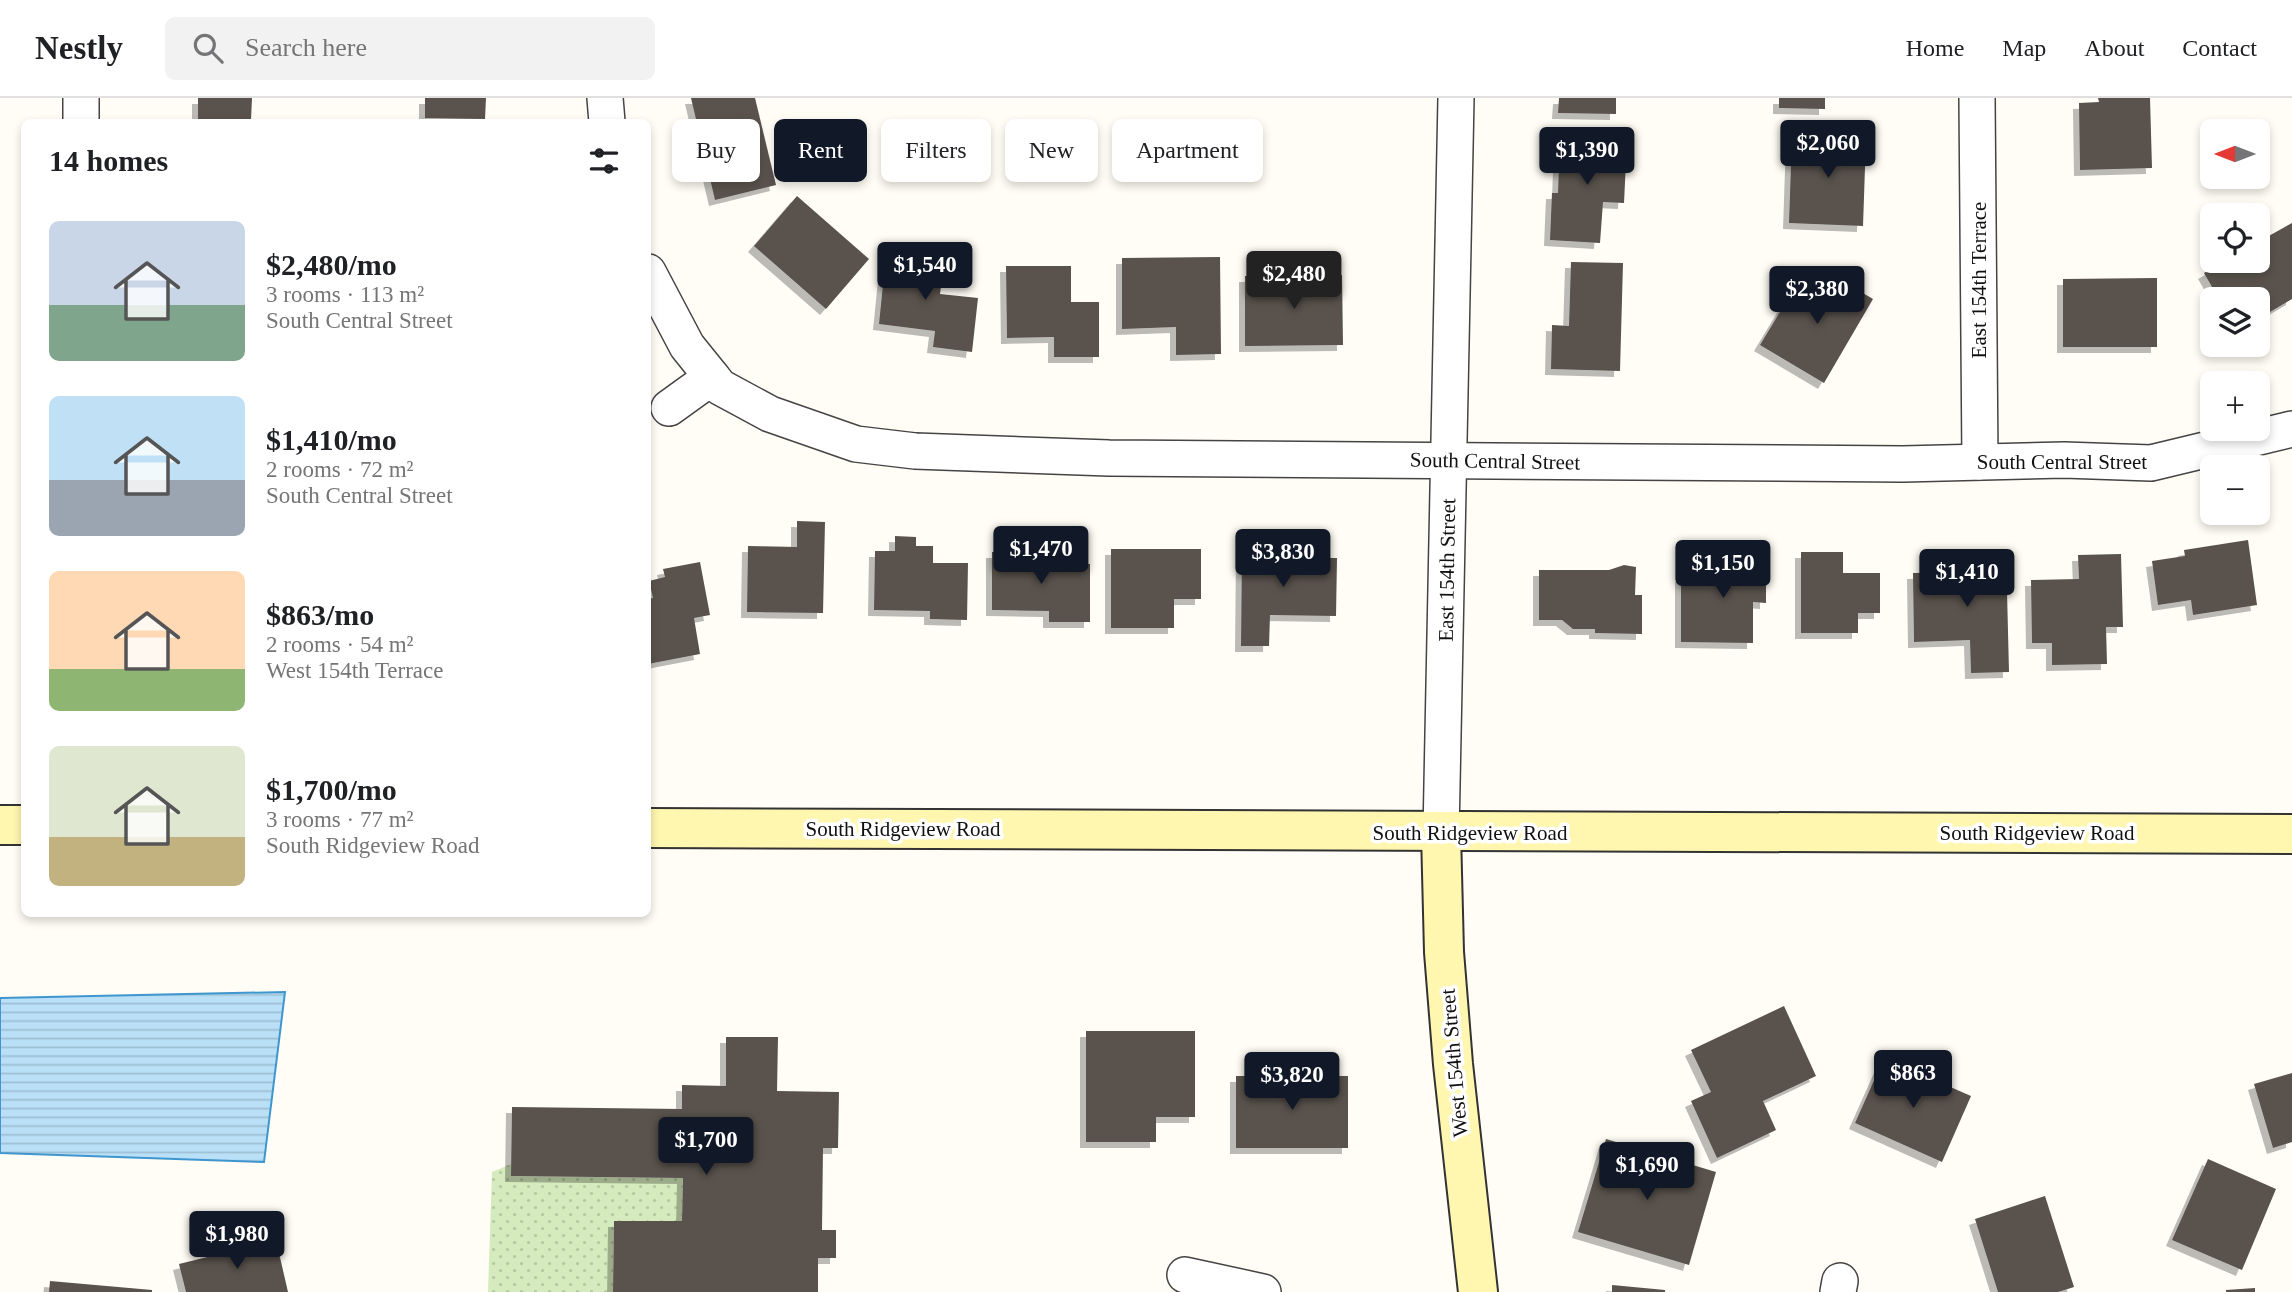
<!DOCTYPE html>
<meta charset="utf-8">
<style>
:root{--surface:#fff;--page:#f2f2f2;--text:#202124;--muted:#757577;--line:#e0e0e0;--accent:#111827}
body{margin:0;font-family:"Times New Roman",serif;background:var(--page);color:var(--text);height:100vh;display:flex;flex-direction:column;font-size:26px;white-space:nowrap}
*{box-sizing:border-box;margin:0}
p{font-size:23px;color:var(--muted)}
.icon{flex:none;width:38px;height:38px;fill:none;stroke:currentColor;stroke-width:2;stroke-linecap:round;stroke-linejoin:round}
.map{position:relative;flex:1;overflow:hidden}
.side{position:absolute;left:21px;top:21px;width:630px;height:798px;display:flex;flex-direction:column;background:var(--surface);border-radius:10px;box-shadow:0 4px 10px #0003}
.side>*{flex:none}
.top-card{position:absolute;left:672px;top:21px;width:665px;height:63px;display:flex;gap:14px}
.needle{width:46px;rotate:270deg}
.fabs{position:absolute;left:2200px;top:21px;display:grid;gap:14px}
.fabs a{display:grid;place-items:center;width:70px;height:70px;border-radius:10px;background:var(--surface);box-shadow:0 4px 10px #0003;font-size:35px}
.price{position:absolute;translate:-50% -60px;padding:0 16px;border-radius:7px;background:var(--accent);color:#fff;font-size:23px;line-height:46px;filter:drop-shadow(0 2px 4px #0008)}
.price::after{content:'';position:absolute;left:50%;top:42px;width:21px;height:16px;margin-left:-10px;background:inherit;clip-path:polygon(0 0,100% 0,50% 100%)}
.price.on{background:#222;color:#fff}
ul{padding:0;list-style:none}
li{display:flex;align-items:center;gap:21px;height:175px;padding:0 28px}
li span{display:grid;place-items:center;flex:none;width:196px;height:140px;border-radius:10px;color:#555}
li>.icon{margin-inline-start:auto}
span .icon{width:84px;height:84px;fill:#fffc;stroke-width:1}
li b{font-size:30px}
h2{display:flex;justify-content:space-between;align-items:center;height:84px;padding:0 28px;font-size:30px}
.chip{padding:0 24px;border-radius:10px;background:var(--surface);box-shadow:0 4px 10px #0003;font-size:24px;line-height:63px}
.chip.on{background:var(--accent);color:#fff}
header{display:flex;align-items:center;gap:42px;box-sizing:border-box;height:98px;padding:0 35px;background:var(--surface);border-bottom:2px solid var(--line)}
header strong{font-size:33px}
nav{display:flex;gap:38px;margin-inline-start:auto;font-size:24px}
.search{width:490px;height:63px;background:var(--page);display:flex;align-items:center;gap:18px;box-sizing:border-box;padding:0 24px;border-radius:10px;color:var(--muted);font-size:26px}
.map>svg:first-child{display:block}
.park{fill:url(#park-dots)}
.water{fill:url(#water-rules);stroke:#3f96cf;stroke-width:2}
.building{fill:#5a524d;filter:url(#shadow)}
.lines{fill:none;stroke-linecap:round;stroke-linejoin:round}
.street-casing{stroke:#444;stroke-width:38}
.secondary-casing{stroke:#333;stroke-width:42}
.street{stroke:#fff;stroke-width:35}
.secondary{stroke:#fff6b0;stroke-width:38}
.labels{text-anchor:middle;dominant-baseline:central;stroke-width:7;stroke-linejoin:round;paint-order:stroke}
.street-label{font-size:21px;fill:#111;stroke:#fff}
</style>
<header>
<strong>Nestly</strong>
<div class="search"><svg class="icon" aria-label="search" viewBox="0 0 24 24"><circle cx="10" cy="10" r="6"/><path d="M15 15l6 6"/></svg>Search here</div>
<nav><a>Home</a><a>Map</a><a>About</a><a>Contact</a></nav>
</header>
<div class="map">
<svg width="2292" height="1194" viewBox="0 0 2292 1194">
<defs>
<pattern id="park-dots" width="8" height="8" patternUnits="userSpaceOnUse" patternTransform="scale(1.75)"><rect width="8" height="8" fill="#d5ebbd"/><path d="M2 2h.1M6 6h.1" fill="none" stroke="#b6c8a1" stroke-width="1.8" stroke-linecap="round"/></pattern>
<pattern id="water-rules" width="6" height="5" patternUnits="userSpaceOnUse" patternTransform="scale(1.75)"><rect width="6" height="5" fill="#b9e0f7"/><path d="M0 2.5h6" fill="none" stroke="#9ebfd3"/></pattern>
<filter id="shadow"><feDropShadow dx="-6" dy="6" stdDeviation="0" flood-color="#0004"/></filter>
</defs>
<rect width="100%" height="100%" fill="#fffdf5"/>
<polygon class="park" points="511,1066 511,1078 683,1080 682,1123 614,1123 613,1194 488,1194 492,1074"/>
<polygon class="water" points="285,894 264,1064 0,1055 0,900"/>
<g class="building">
<polygon points="198,0 252,0 251,22 198,21"/>
<polygon points="425,0 486,0 485,21 425,20"/>
<polygon points="691,0 755,0 776,87 715,102"/>
<polygon points="1559,0 1616,0 1616,16 1558,15"/>
<polygon points="1779,0 1825,0 1825,11 1779,10"/>
<polygon points="2098,0 2150,0 2152,70 2080,72 2079,5 2099,4"/>
<polygon points="1792,37 1866,40 1863,128 1789,125"/>
<polygon points="1560,39 1627,42 1624,105 1603,104 1600,145 1550,142 1552,95 1558,95"/>
<polygon points="797,98 869,161 826,211 754,148"/>
<polygon points="2292,125 2292,201 2258,221 2258,201 2219,201 2204,175 2225,163 2258,163 2258,144"/>
<polygon points="887,147 917,150 915,170 943,173 940,196 978,200 972,254 933,249 935,233 879,226"/>
<polygon points="1220,159 1221,256 1176,257 1176,229 1122,231 1122,160"/>
<polygon points="1571,164 1623,165 1620,273 1551,271 1552,227 1569,228"/>
<polygon points="1006,168 1071,168 1071,204 1099,204 1099,259 1054,259 1054,239 1007,240"/>
<polygon points="1827,174 1873,201 1824,285 1760,247 1798,184 1815,194"/>
<polygon points="1342,177 1343,247 1245,248 1245,178"/>
<polygon points="2157,180 2157,249 2063,249 2063,181"/>
<polygon points="797,423 825,424 823,515 747,514 748,448 797,449"/>
<polygon points="895,438 916,439 916,448 933,448 933,465 968,465 967,522 930,521 930,513 874,512 875,453 895,453"/>
<polygon points="2248,442 2257,507 2193,517 2191,502 2158,507 2152,463 2185,458 2184,452"/>
<polygon points="1242,449 1301,450 1300,460 1337,460 1336,518 1270,517 1269,548 1241,548"/>
<polygon points="1111,451 1201,451 1201,501 1174,501 1174,530 1111,530"/>
<polygon points="2006,453 2009,574 1971,575 1970,542 1914,544 1913,475 1966,474 1966,454"/>
<polygon points="992,454 1049,454 1049,466 1090,466 1090,524 1049,524 1049,513 992,512"/>
<polygon points="1801,454 1843,454 1843,475 1880,475 1880,515 1858,515 1858,535 1801,535"/>
<polygon points="2121,456 2123,529 2106,529 2107,566 2052,567 2052,545 2032,545 2031,482 2079,481 2078,457"/>
<polygon points="1721,457 1766,457 1766,505 1753,504 1753,545 1681,544 1681,478 1702,478 1702,463 1721,463"/>
<polygon points="700,464 710,517 694,520 700,556 648,566 648,501 653,500 649,483 665,479 663,471"/>
<polygon points="1624,467 1636,469 1635,497 1642,497 1642,536 1595,535 1595,531 1573,531 1562,522 1539,522 1539,472 1609,472"/>
<polygon points="1784,908 1816,978 1763,1003 1776,1032 1717,1060 1691,1003 1711,994 1691,952"/>
<polygon points="1086,933 1195,933 1195,1019 1156,1019 1156,1044 1086,1044"/>
<polygon points="726,939 778,939 777,993 839,994 838,1050 823,1050 822,1132 836,1132 836,1160 818,1160 818,1194 613,1194 614,1123 682,1123 683,1080 511,1078 512,1009 682,1011 682,987 726,988"/>
<polygon points="1884,960 1971,998 1942,1064 1855,1025"/>
<polygon points="2292,975 2292,1044 2273,1050 2254,986"/>
<rect x="1236" y="978" width="112" height="72"/>
<polygon points="1606,1041 1716,1074 1689,1167 1578,1134"/>
<polygon points="2208,1061 2276,1091 2242,1172 2172,1142"/>
<polygon points="2045,1098 2074,1189 2058,1194 1998,1194 1975,1121"/>
<polygon points="276,1142 288,1194 186,1194 179,1166"/>
<polygon points="50,1183 152,1192 152,1194 49,1194"/>
<polygon points="1612,1187 1665,1192 1665,1194 1612,1194"/>
<polygon points="2255,1190 2255,1194 2226,1194 2226,1192"/>
</g>
<g class="lines">
<g class="street-casing">
<g id="street">
<polyline points="81,0 81,24"/>
<polyline points="605,0 607,24"/>
<polyline points="1977,0 1980,364"/>
<polyline points="648,174 687,248 712,279 669,310"/>
<polyline points="712,279 720,289 770,316 856,346 915,353 1109,360 1903,366 2064,362 2151,365 2292,331"/>
<polyline points="1441,735 1456,0"/>
<polyline points="1185,1177 1263,1194"/>
<polyline points="1838,1194 1840,1183"/>
</g>
</g>
<g class="secondary-casing">
<g id="secondary">
<polyline points="0,727 24,727"/>
<path d="M648,730C1196,733 1744,735 2292,736"/>
<polyline points="1441,735 1444,854 1453,966 1478,1194"/>
</g>
</g>
<use href="#street" class="street"/>
<use href="#secondary" class="secondary"/>
</g>
<g class="labels">
<g class="street-label">
<text transform="translate(1979 182) rotate(-90)">East 154th Terrace</text>
<text transform="translate(1495 363) rotate(1)">South Central Street</text>
<text x="2062" y="364">South Central Street</text>
<text transform="translate(1447 472) rotate(-89)">East 154th Street</text>
<text x="903" y="731">South Ridgeview Road</text>
<text x="1470" y="735">South Ridgeview Road</text>
<text x="2037" y="735">South Ridgeview Road</text>
<text transform="translate(1454 965) rotate(-95)">West 154th Street</text>
</g>
</g>
</svg>
<div class="fabs">
<a><svg class="needle" viewBox="-14 -14 28 28"><path d="M0-13l5 13h-10z" fill="#e53935"/><path d="M0 13l5-13h-10z" fill="#757577"/></svg></a>
<a><svg class="icon" aria-label="locate" viewBox="0 0 24 24"><circle cx="12" cy="12" r="6"/><path d="M12 2v4M12 18v4M2 12h4M18 12h4"/></svg></a>
<a><svg class="icon" aria-label="layers" viewBox="0 0 24 24"><path d="M12 4l9 5-9 5-9-5zM3 14l9 5 9-5"/></svg></a>
<a>+</a>
<a>−</a>
</div>
<b class="price" style="left:1828px;top:82px">$2,060</b>
<b class="price" style="left:1587px;top:89px">$1,390</b>
<b class="price" style="left:925px;top:204px">$1,540</b>
<b class="price on" style="left:1294px;top:213px">$2,480</b>
<b class="price" style="left:1817px;top:228px">$2,380</b>
<b class="price" style="left:1041px;top:488px">$1,470</b>
<b class="price" style="left:1283px;top:491px">$3,830</b>
<b class="price" style="left:1723px;top:502px">$1,150</b>
<b class="price" style="left:1967px;top:511px">$1,410</b>
<b class="price" style="left:1913px;top:1012px">$863</b>
<b class="price" style="left:1292px;top:1014px">$3,820</b>
<b class="price" style="left:706px;top:1079px">$1,700</b>
<b class="price" style="left:1647px;top:1104px">$1,690</b>
<b class="price" style="left:237px;top:1173px">$1,980</b>
<div class="top-card">
<a class="chip">Buy</a>
<a class="chip on">Rent</a>
<a class="chip">Filters</a>
<a class="chip">New</a>
<a class="chip">Apartment</a>
</div>
<section class="side">
<h2>14 homes<svg class="icon" aria-label="filters" viewBox="0 0 24 24"><path d="M4 7h16M4 17h16"/><circle cx="9" cy="7" r="2"/><circle cx="15" cy="17" r="2"/></svg></h2>
<ul>
<li><span style="background:linear-gradient(#c9d6e8 60%,#7fa58c 0)"><svg class="icon" aria-label="home" viewBox="0 0 24 24"><path d="M3 11l9-7 9 7M6 9v11h12V9"/></svg></span><div><b>$2,480/mo</b><p>3 rooms · 113 m²</p><p>South Central Street</p></div></li>
<li><span style="background:linear-gradient(#bfe0f5 60%,#9aa5b1 0)"><svg class="icon" aria-label="home" viewBox="0 0 24 24"><path d="M3 11l9-7 9 7M6 9v11h12V9"/></svg></span><div><b>$1,410/mo</b><p>2 rooms · 72 m²</p><p>South Central Street</p></div></li>
<li><span style="background:linear-gradient(#ffd9b3 70%,#8fb573 0)"><svg class="icon" aria-label="home" viewBox="0 0 24 24"><path d="M3 11l9-7 9 7M6 9v11h12V9"/></svg></span><div><b>$863/mo</b><p>2 rooms · 54 m²</p><p>West 154th Terrace</p></div></li>
<li><span style="background:linear-gradient(#dfe7d0 65%,#c2b280 0)"><svg class="icon" aria-label="home" viewBox="0 0 24 24"><path d="M3 11l9-7 9 7M6 9v11h12V9"/></svg></span><div><b>$1,700/mo</b><p>3 rooms · 77 m²</p><p>South Ridgeview Road</p></div></li>
</ul>
</section>
</div>
